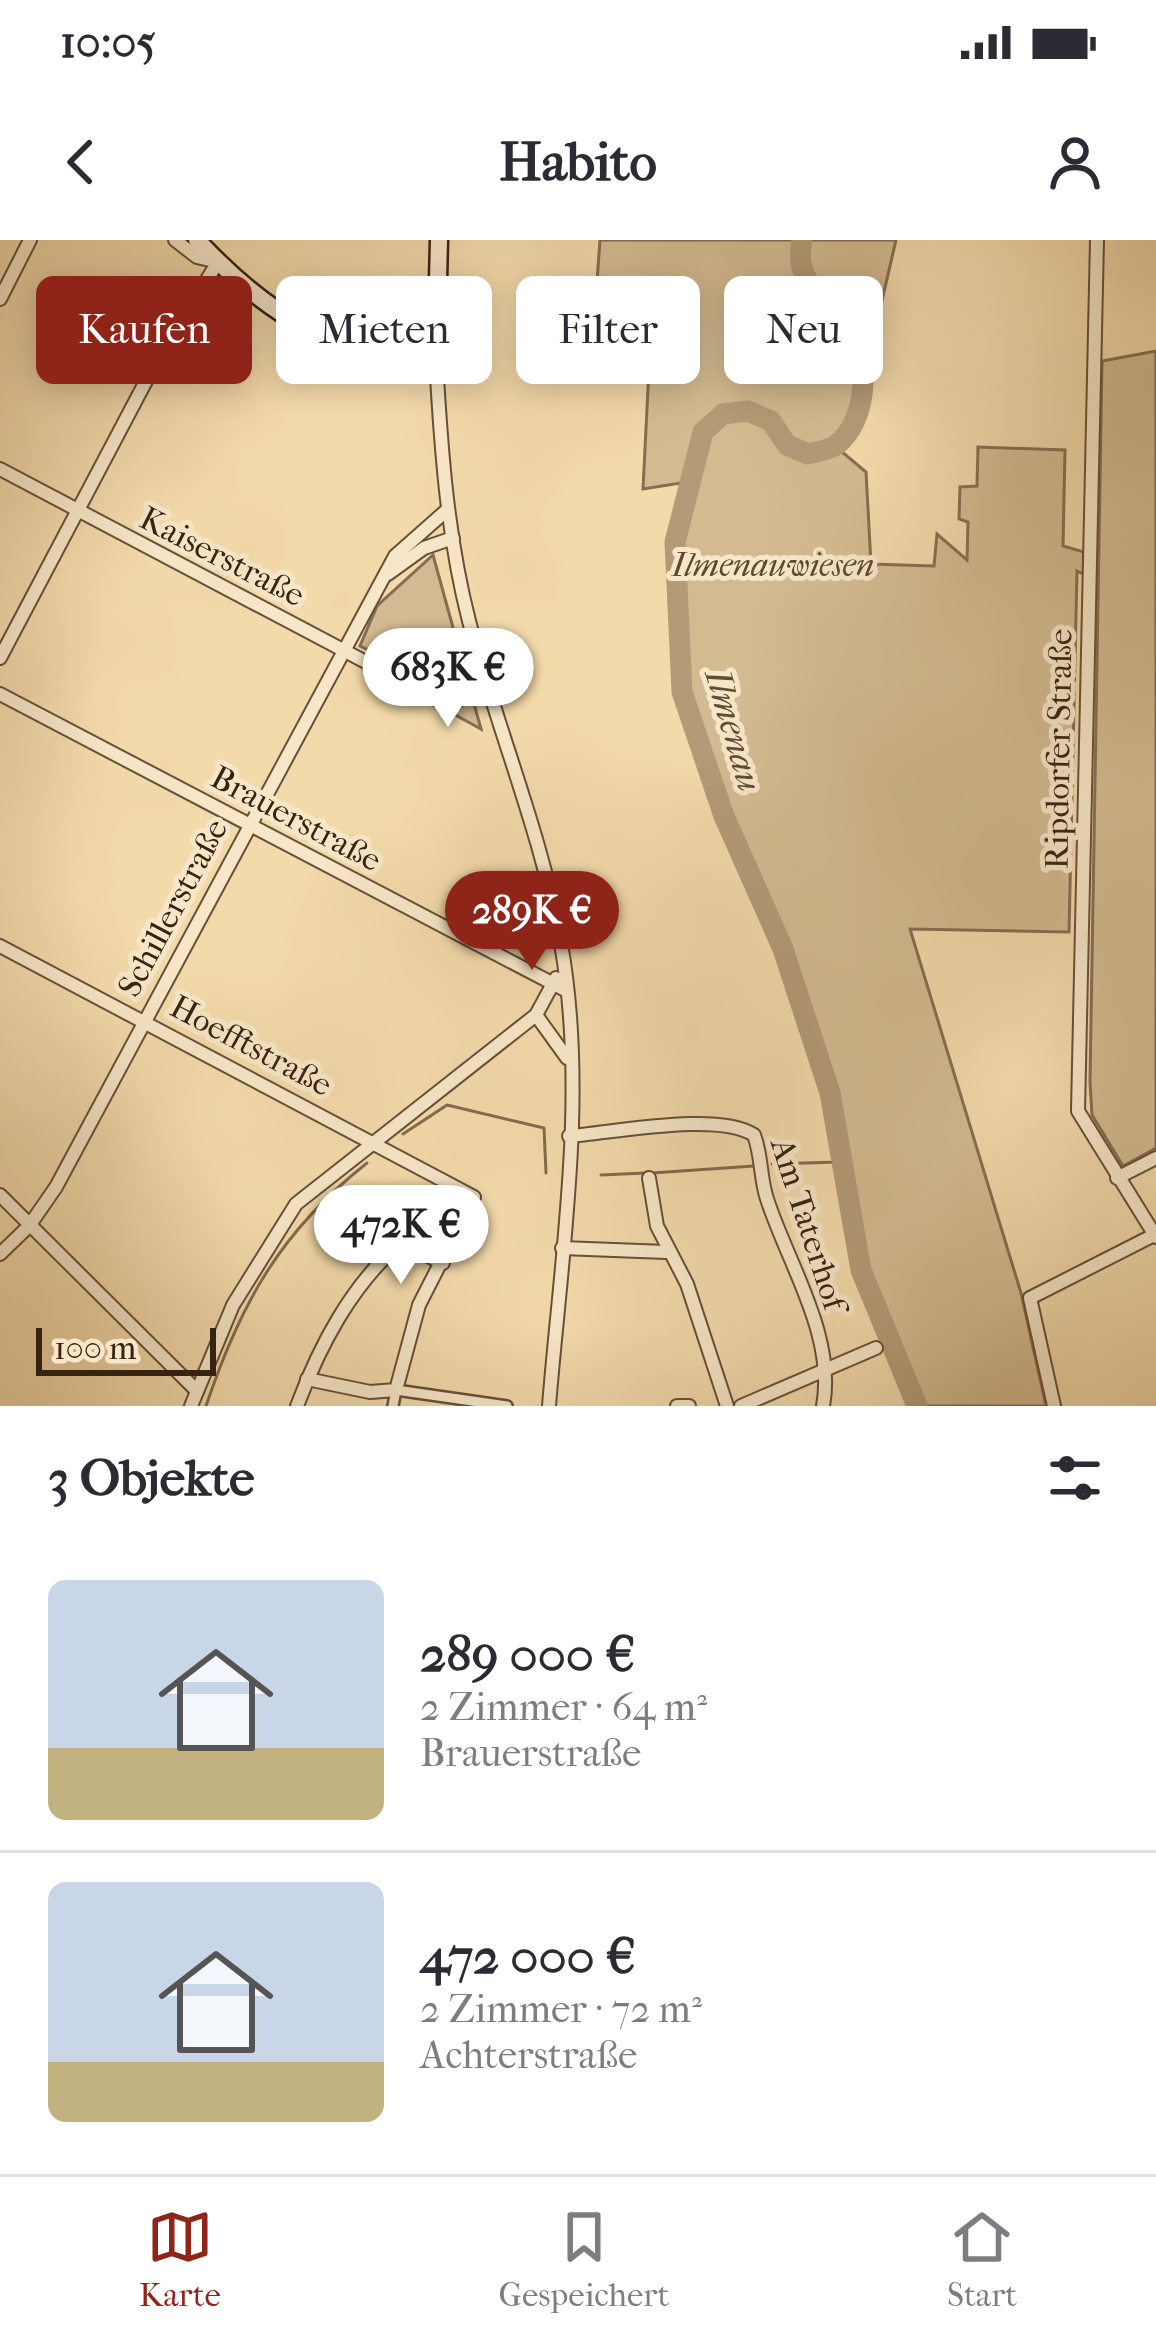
<!DOCTYPE html>
<html lang="de">
<meta charset="utf-8">
<style>
:root{--surface:#fff;--page:#f7f7f7;--text:#2b2b33;--muted:#7c7c81;--line:#e1e1e2;--accent:#8f2418}
body{margin:0;font-family:"IM FELL French Canon",serif;background:var(--page);color:var(--text);height:100vh;display:flex;flex-direction:column;font-size:45px;white-space:nowrap}
*{box-sizing:border-box;margin:0}
p{font-size:39px;color:var(--muted)}
.icon{flex:none;width:66px;height:66px;fill:none;stroke:currentColor;stroke-width:2;stroke-linecap:round;stroke-linejoin:round}
.map{position:relative;height:1166px;overflow:hidden}
.details{display:flex;flex-direction:column;background:var(--surface);flex:1}
.details>*{flex:none}
.banner{position:absolute;left:36px;top:36px;width:1086px;height:108px;display:flex;gap:24px}
.scale{position:absolute;left:36px;bottom:30px;width:180px;box-sizing:border-box;padding-left:12px;border:6px solid #382211;border-top:0;font-size:33px;line-height:42px;white-space:nowrap;color:#382211;-webkit-text-stroke:9px #f7e7c8;paint-order:stroke}
.price{position:absolute;translate:-50% -102px;padding:0 27px;border-radius:42px;background:#fff;color:#222;font-size:39px;line-height:78px;filter:drop-shadow(0 3px 6px #0008)}
.price::after{content:'';position:absolute;left:50%;top:72px;width:36px;height:27px;margin-left:-18px;background:inherit;clip-path:polygon(0 0,100% 0,50% 100%)}
.price.current{background:var(--accent);color:#fff}
ul{padding:0;list-style:none}
li{display:flex;align-items:center;gap:36px;height:300px;padding:0 48px}
li+li{border-top:3px solid var(--line)}
li span{display:grid;place-items:center;flex:none;width:336px;height:240px;border-radius:18px;color:#555}
li>.icon{margin-inline-start:auto}
span .icon{width:144px;height:144px;fill:#fffc;stroke-width:1}
li b{font-size:51px}
h2{display:flex;justify-content:space-between;align-items:center;height:144px;padding:0 48px;font-size:51px}
.chip{padding:0 42px;border-radius:18px;background:var(--surface);box-shadow:0 6px 30px #0003;font-size:42px;line-height:108px}
.chip.current{background:var(--accent);color:#fff}
.status{display:flex;justify-content:space-between;align-items:center;height:84px;padding:0 60px;background:var(--surface);direction:ltr}
.status svg{height:33px;fill:currentColor}
header{display:flex;justify-content:space-between;align-items:center;height:156px;padding:0 48px;background:var(--surface);font-size:54px;font-weight:800}
.menu{display:flex;justify-content:space-around;align-items:center;height:168px;border-top:3px solid var(--line);background:var(--surface);font-size:33px;color:var(--muted)}
.menu a{display:grid;justify-items:center;gap:6px}
.menu .current{color:var(--accent)}
.map>svg:first-child{display:block}
.green{fill:#d3bb91;stroke:#866e51;stroke-width:3}
.lines{fill:none;stroke-linecap:round;stroke-linejoin:round}
.stream{stroke:#826b4e;stroke-width:3}
.river{stroke:#b39b77;stroke-width:21}
.pedestrian-casing{stroke:#675038;stroke-width:14}
.minor-casing{stroke:#675038;stroke-width:16}
.secondary-casing{stroke:#382211;stroke-width:21}
.pedestrian{stroke:#f7e7c8;stroke-width:9}
.minor{stroke:#f7e7c8;stroke-width:12}
.secondary{stroke:#f7e7c8;stroke-width:16}
.labels{text-anchor:middle;dominant-baseline:central;stroke-width:10;stroke-linejoin:round;paint-order:stroke}
.street-label{font-size:33px;fill:#382211;stroke:#f7e7c8}
.park-label{font-size:33px;font-style:italic;fill:#5f4831;stroke:#f7e7c8}
.water-label{font-size:36px;font-style:italic;fill:#634c35;stroke:#f7e7c8}
</style>
<div class="status"><b>10:05</b><svg viewBox="0 0 49 12"><path d="M0 12V9h3v3zM5 12V6h3v6zM10 12V3h3v9zM15 12V0h3v12zM26 1h20v11H26zM47 4h2v5h-2z"/></svg></div>
<header><svg class="icon" aria-label="back" viewBox="0 0 24 24"><path d="M15 5l-7 7 7 7"/></svg>Habito<svg class="icon" aria-label="person" viewBox="0 0 24 24"><circle cx="12" cy="8" r="4"/><path d="M4 21q1-7 8-7t8 7"/></svg></header>
<div class="map">
<svg width="1156" height="1166" viewBox="0 0 1156 1166">
<rect width="100%" height="100%" fill="#f3daab"/>
<filter id="stains"><feTurbulence type="fractalNoise" baseFrequency=".00167" numOctaves="4"/><feColorMatrix values="0 0 0 0 .2 0 0 0 0 .09 0 0 0 0 .02 0 0 0 .5 -.17"/></filter>
<radialGradient id="worn" r=".72"><stop offset=".6" stop-color="#630" stop-opacity="0"/><stop offset="1" stop-color="#630" stop-opacity=".3"/></radialGradient>
<g class="green">
<polygon points="600,0 896,0 855,177 835,206 866,232 871,324 934,326 937,294 967,320 968,282 959,279 960,247 977,246 978,207 1065,210 1063,306 1084,312 1083,334 1077,331 1069,692 910,689 1021,1053 1046,1166 908,1166 855,1022 829,851 783,709 724,576 682,452 675,302 687,242 643,249 650,108 586,103 588,69 595,69"/>
<polygon points="1156,111 1156,908 1123,926 1092,875 1090,842 1102,121"/>
<polygon points="433,315 481,489 448,471 451,449 360,406 377,366"/>
</g>
<g class="lines">
<g class="stream">
<polyline points="403,894 447,865 544,888 546,933"/>
<polyline points="772,924 840,922"/>
<polyline points="652,933 754,926"/>
<polyline points="601,935 645,933"/>
<path d="M206,1166C241,1062 281,991 367,923"/>
</g>
<path class="river" d="M802,0C793,44 824,54 847,85C871,116 869,181 835,206C828,210 815,212 808,214L787,205L771,181L748,171L723,174L703,192L675,302L682,452L724,576L783,709L830,853L861,1030L917,1166"/>
<g class="pedestrian-casing">
<polyline id="pedestrian" points="393,1166 396,1150 507,1166"/>
</g>
<g class="minor-casing">
<g id="minor">
<polyline points="1097,0 1078,871 1156,997"/>
<polyline points="0,59 30,0"/>
<path d="M436,120C441,208 447,295 469,381C497,489 542,594 561,704C588,854 561,1016 549,1166"/>
<polyline points="0,229 449,466 459,460 451,445 421,451"/>
<polyline points="388,334 424,308 453,298"/>
<polyline points="0,418 156,122 218,22 197,17 175,0"/>
<polyline points="0,454 567,751"/>
<polyline points="0,706 474,957 419,1065 396,1150 370,1152 307,1139"/>
<polyline points="536,775 567,818"/>
<path d="M569,896C613,893 718,871 754,895C762,916 760,938 767,959C788,1024 836,1096 823,1166"/>
<polyline points="649,938 657,986 687,1044 727,1166"/>
<polyline points="1117,938 1156,918"/>
<polyline points="0,955 197,1151"/>
<polyline points="562,1008 666,1012"/>
<polyline points="0,1014 29,986 56,947 395,316 447,270"/>
<polyline points="191,1166 233,1065 296,964 536,775 556,738"/>
<path d="M297,1166C320,1105 351,1046 400,1003L443,1023"/>
<polyline points="677,1166 689,1166"/>
<polyline points="741,1166 876,1108"/>
<polyline points="1054,1166 1030,1058 1154,995"/>
</g>
</g>
<g class="secondary-casing">
<g id="secondary">
<path d="M197,0C269,77 330,113 436,120L439,0"/>
<polyline points="365,103 436,102"/>
</g>
</g>
<use href="#pedestrian" class="pedestrian"/>
<use href="#minor" class="minor"/>
<use href="#secondary" class="secondary"/>
</g>
<g class="labels">
<g class="street-label">
<text transform="translate(222 317) rotate(27)">Kaiserstraße</text>
<text transform="translate(1059 509) rotate(-89)">Ripdorfer Straße</text>
<text transform="translate(296 579) rotate(28)">Brauerstraße</text>
<text transform="translate(173 668) rotate(-62)">Schillerstraße</text>
<text transform="translate(251 806) rotate(28)">Hoefftstraße</text>
<text transform="translate(808 984) rotate(72)">Am Taterhof</text>
</g>
<g class="park-label">
<text x="773" y="325">Ilmenauwiesen</text>
</g>
<g class="water-label">
<text transform="translate(734 490) rotate(74)">Ilmenau</text>
</g>
</g>
<rect width="100%" height="100%" filter="url(#stains)"/>
<rect width="100%" height="100%" fill="url(#worn)"/>
</svg>
<div class="scale">100 m</div>
<b class="price" style="left:448px;top:490px">683K €</b>
<b class="price current" style="left:532px;top:733px">289K €</b>
<b class="price" style="left:401px;top:1047px">472K €</b>
<div class="banner">
<a class="chip current">Kaufen</a>
<a class="chip">Mieten</a>
<a class="chip">Filter</a>
<a class="chip">Neu</a>
</div>
</div>
<section class="details">
<h2>3 Objekte<svg class="icon" aria-label="filters" viewBox="0 0 24 24"><path d="M4 7h16M4 17h16"/><circle cx="9" cy="7" r="2"/><circle cx="15" cy="17" r="2"/></svg></h2>
<ul>
<li><span style="background:linear-gradient(#c9d6e8 70%,#c2b280 0)"><svg class="icon" aria-label="home" viewBox="0 0 24 24"><path d="M3 11l9-7 9 7M6 9v11h12V9"/></svg></span><div><b>289 000 €</b><p>2 Zimmer · 64 m²</p><p>Brauerstraße</p></div></li>
<li><span style="background:linear-gradient(#c9d6e8 75%,#c2b280 0)"><svg class="icon" aria-label="home" viewBox="0 0 24 24"><path d="M3 11l9-7 9 7M6 9v11h12V9"/></svg></span><div><b>472 000 €</b><p>2 Zimmer · 72 m²</p><p>Achterstraße</p></div></li>
</ul>
</section>
<nav class="menu">
<a class="current"><svg class="icon" aria-label="map" viewBox="0 0 24 24"><path d="M3 6l6-2 6 2 6-2v14l-6 2-6-2-6 2zM9 4v14M15 6v14"/></svg>Karte</a>
<a><svg class="icon" aria-label="saved" viewBox="0 0 24 24"><path d="M7 4h10v16l-5-4-5 4z"/></svg>Gespeichert</a>
<a><svg class="icon" aria-label="home" viewBox="0 0 24 24"><path d="M3 11l9-7 9 7M6 9v11h12V9"/></svg>Start</a>
</nav>
